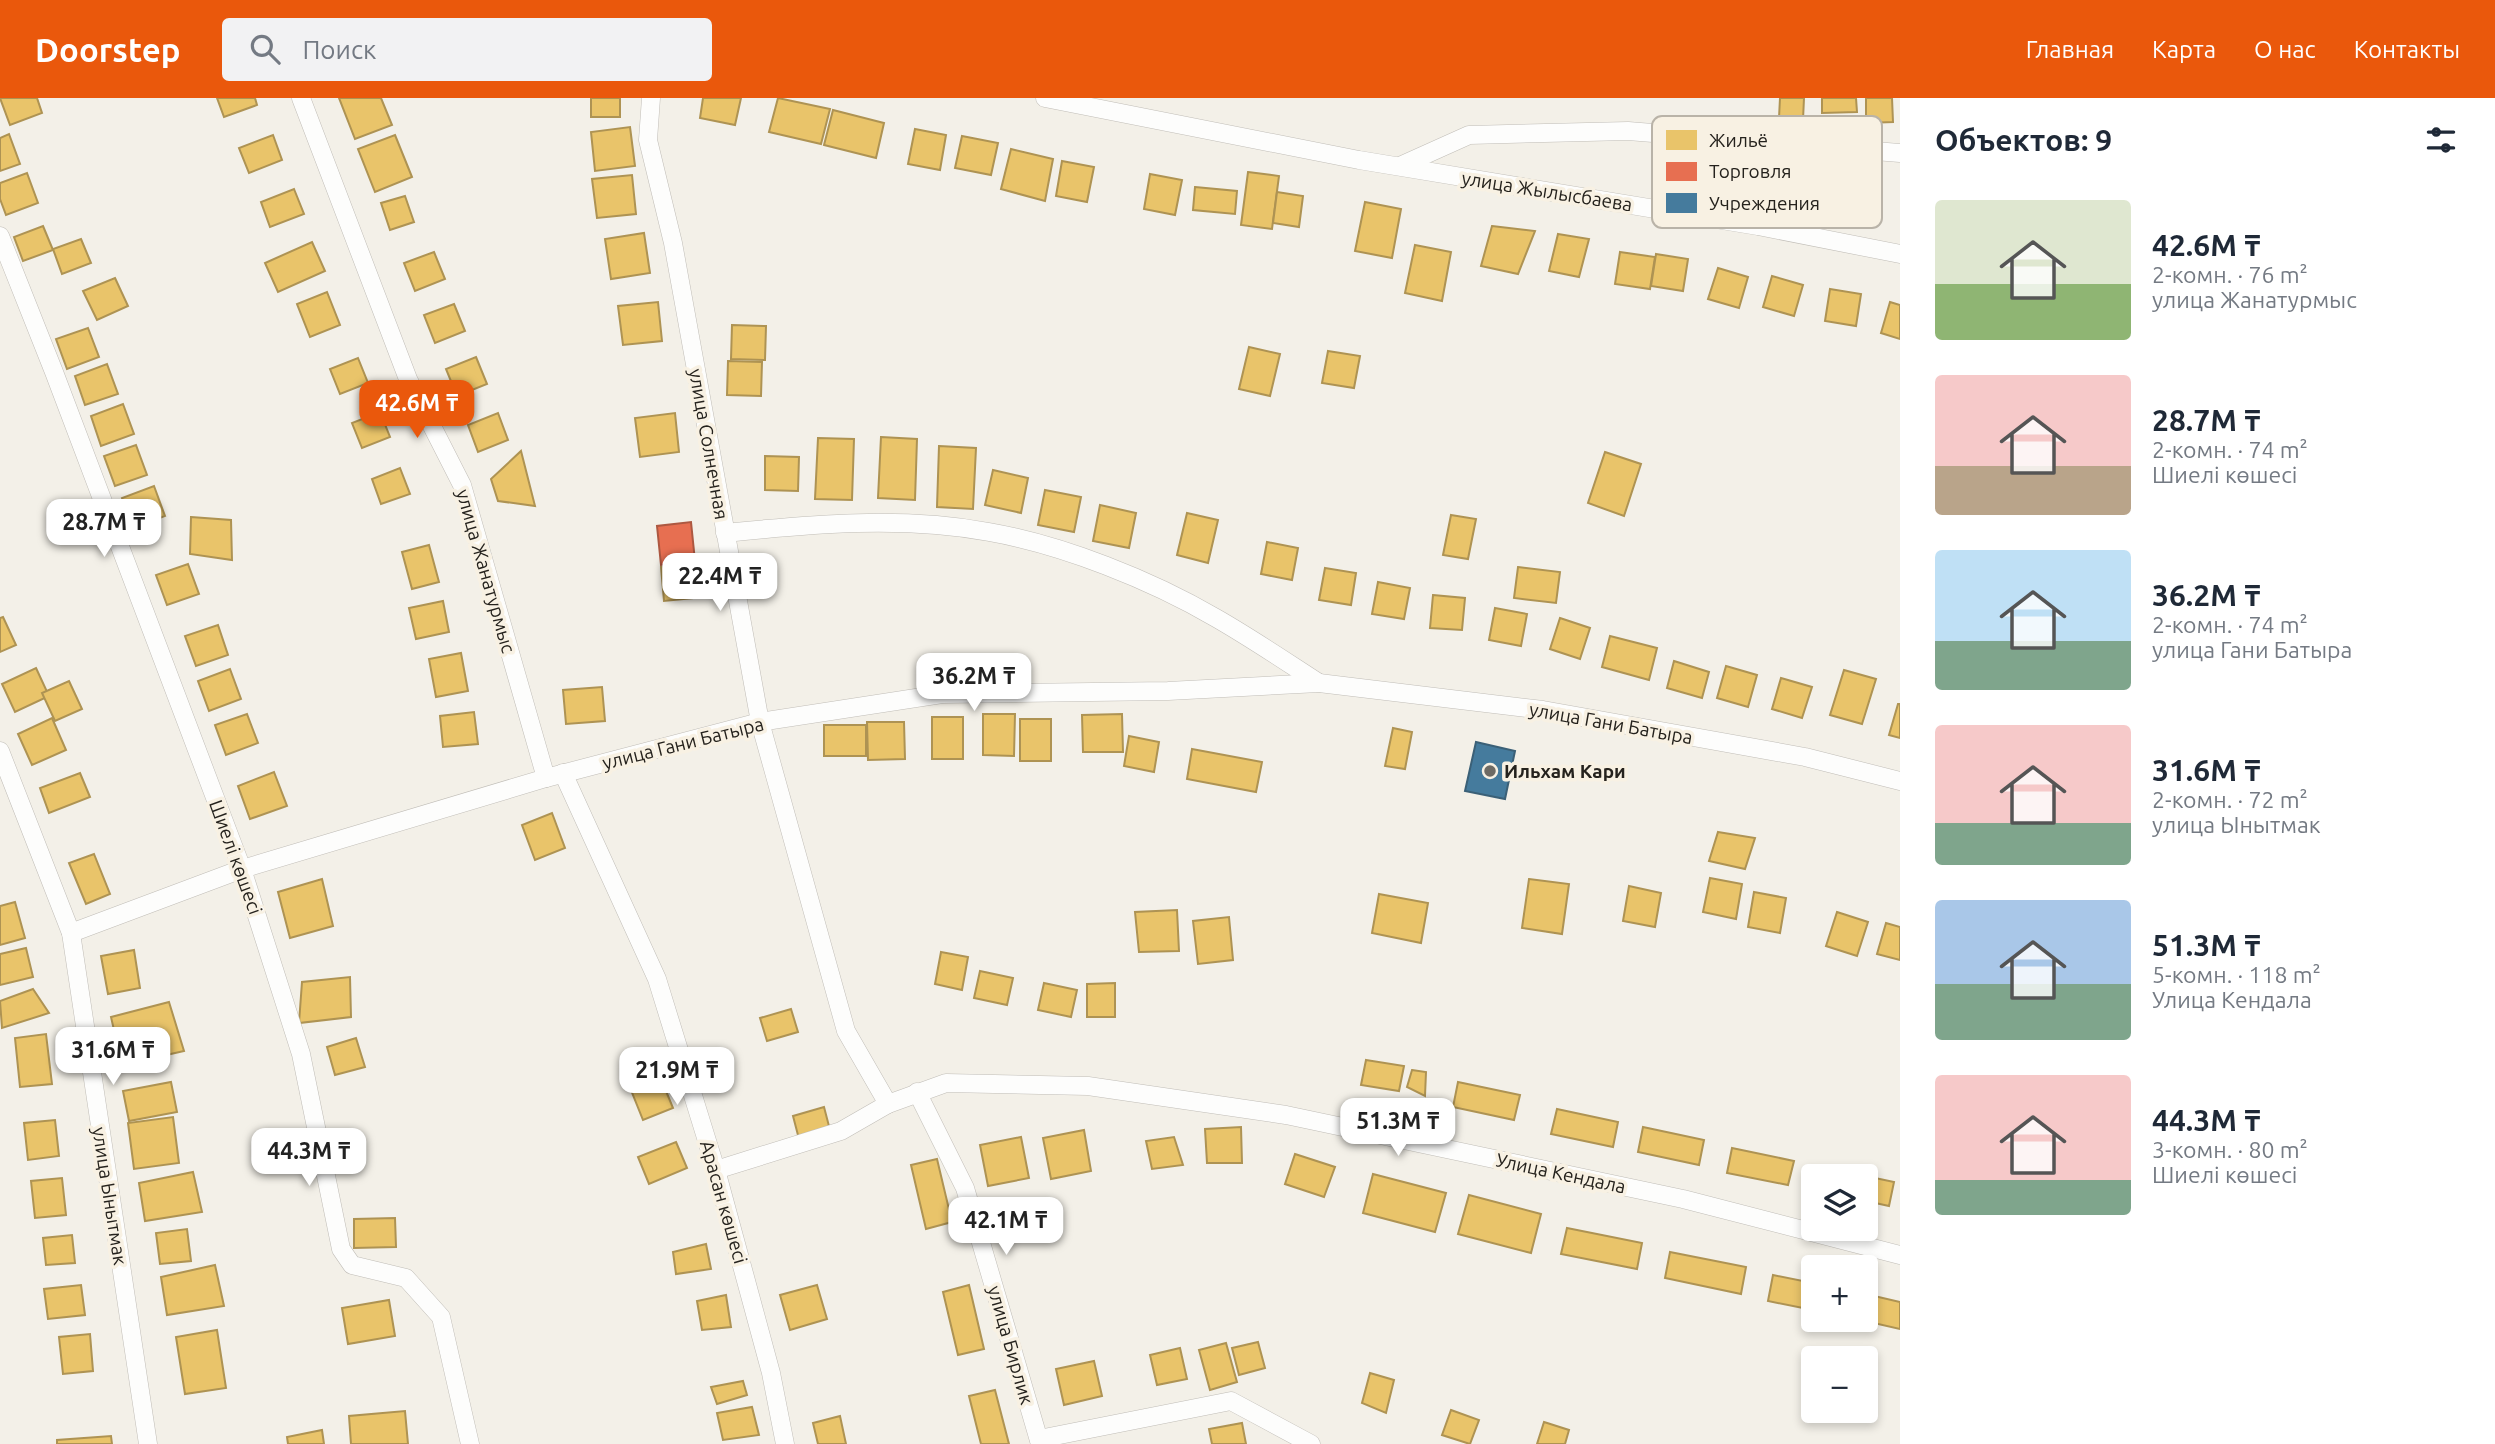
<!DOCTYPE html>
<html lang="ru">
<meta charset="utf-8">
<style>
:root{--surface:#fff;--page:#f2f2f3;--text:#1f2937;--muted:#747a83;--accent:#ea580c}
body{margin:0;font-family:Ubuntu,sans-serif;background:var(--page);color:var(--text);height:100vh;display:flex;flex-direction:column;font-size:26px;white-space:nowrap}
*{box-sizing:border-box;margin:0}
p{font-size:23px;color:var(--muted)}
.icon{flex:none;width:38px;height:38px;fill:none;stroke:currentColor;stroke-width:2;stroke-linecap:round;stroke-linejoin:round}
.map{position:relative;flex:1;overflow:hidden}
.details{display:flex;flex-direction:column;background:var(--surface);width:595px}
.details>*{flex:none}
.buttons{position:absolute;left:1801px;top:1066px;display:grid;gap:14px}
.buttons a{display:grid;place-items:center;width:77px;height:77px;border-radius:7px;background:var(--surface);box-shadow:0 4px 10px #0003;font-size:35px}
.price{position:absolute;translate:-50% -60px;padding:0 16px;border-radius:14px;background:#fff;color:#222;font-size:23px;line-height:46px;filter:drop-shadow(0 2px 4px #0008)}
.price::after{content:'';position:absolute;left:50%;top:42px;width:21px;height:16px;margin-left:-10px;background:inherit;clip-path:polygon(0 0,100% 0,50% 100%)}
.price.on{background:var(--accent);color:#fff}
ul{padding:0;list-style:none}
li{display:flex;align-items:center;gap:21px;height:175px;padding:0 35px}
li span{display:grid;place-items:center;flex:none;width:196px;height:140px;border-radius:7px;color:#555}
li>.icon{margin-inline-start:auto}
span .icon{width:84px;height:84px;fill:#fffc;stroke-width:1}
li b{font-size:30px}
h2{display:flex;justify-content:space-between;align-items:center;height:84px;padding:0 35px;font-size:30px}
header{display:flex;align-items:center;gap:42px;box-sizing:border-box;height:98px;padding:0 35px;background:var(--accent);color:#fff}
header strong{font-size:33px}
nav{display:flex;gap:38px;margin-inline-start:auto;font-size:24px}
.search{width:490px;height:63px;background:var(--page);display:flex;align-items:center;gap:18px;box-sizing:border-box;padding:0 24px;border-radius:7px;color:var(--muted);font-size:26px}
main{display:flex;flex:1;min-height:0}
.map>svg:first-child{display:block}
.homes{fill:#e9c46a;stroke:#ae9353;stroke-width:2}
.shops{fill:#e76f51;stroke:#ad5841;stroke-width:2}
.public{fill:#457b9d;stroke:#3b6077;stroke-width:2}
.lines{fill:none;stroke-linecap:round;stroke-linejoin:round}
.street-casing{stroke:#c0bdb7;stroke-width:19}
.street{stroke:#fdfdfc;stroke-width:18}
.poi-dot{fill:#6d6a64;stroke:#f8f1e3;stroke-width:2.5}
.labels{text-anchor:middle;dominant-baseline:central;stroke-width:7;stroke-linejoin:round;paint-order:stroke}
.street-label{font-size:19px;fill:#25221d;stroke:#f8f1e3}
.poi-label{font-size:19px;font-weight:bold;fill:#25221d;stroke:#f8f1e3;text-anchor:start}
.key{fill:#f8f1e3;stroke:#b9b3a8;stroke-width:2}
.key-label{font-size:19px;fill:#25221d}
</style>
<header>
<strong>Doorstep</strong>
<div class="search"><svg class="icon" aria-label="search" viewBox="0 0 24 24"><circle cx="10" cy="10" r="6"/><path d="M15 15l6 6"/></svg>Поиск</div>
<nav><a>Главная</a><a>Карта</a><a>О нас</a><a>Контакты</a></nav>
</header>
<main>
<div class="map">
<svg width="1900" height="1346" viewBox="0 0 1900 1346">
<rect width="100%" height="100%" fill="#f3f0e8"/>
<g class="homes">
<polygon points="0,0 37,0 42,15 10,27"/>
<polygon points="217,0 255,0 257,7 224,19"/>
<polygon points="339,0 381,0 392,27 355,41"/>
<rect x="591" y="0" width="29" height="19"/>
<polygon points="703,0 741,0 735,27 700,20"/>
<polygon points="778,0 830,11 821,46 769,34"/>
<polygon points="1780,0 1804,0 1803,22 1779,20"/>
<polygon points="1822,0 1856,0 1857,14 1822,15"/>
<polygon points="1866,0 1892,0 1893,24 1866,25"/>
<polygon points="833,12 884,25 876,60 824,47"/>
<polygon points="630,29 635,68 595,73 591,34"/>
<polygon points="915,31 946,37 940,72 908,66"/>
<polygon points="9,36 20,66 0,73 0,40"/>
<polygon points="273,37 282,62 249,75 239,50"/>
<polygon points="395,37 412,79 375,94 358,51"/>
<polygon points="962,38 998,45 991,77 955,70"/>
<polygon points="1011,51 1053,61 1045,103 1001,91"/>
<polygon points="1062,63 1094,69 1087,104 1056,98"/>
<polygon points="1248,74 1279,78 1272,131 1241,127"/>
<polygon points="27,75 38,105 6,117 0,101 0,85"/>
<polygon points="1150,76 1182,82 1175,117 1144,111"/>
<polygon points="632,77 636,116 597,120 592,81"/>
<polygon points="1195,89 1237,93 1235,116 1193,112"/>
<polygon points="294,91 304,116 270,129 261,104"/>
<polygon points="1277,94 1303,98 1299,129 1273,125"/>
<polygon points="405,98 414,124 390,132 381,105"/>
<polygon points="1365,104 1401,111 1392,160 1355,153"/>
<polygon points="43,128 53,152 23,163 14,139"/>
<polygon points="1492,128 1535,133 1518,176 1481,168"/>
<polygon points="644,135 650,175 611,181 605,141"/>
<polygon points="1558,136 1589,141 1579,179 1549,173"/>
<polygon points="81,141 91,165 62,176 53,151"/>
<polygon points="312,144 325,173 278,194 265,165"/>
<polygon points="1415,147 1451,154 1442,203 1405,195"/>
<polygon points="434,154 445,181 415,193 404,165"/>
<polygon points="1620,154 1655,159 1650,191 1615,186"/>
<polygon points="1656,156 1688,161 1683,193 1651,188"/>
<polygon points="1718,170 1748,179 1739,210 1708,201"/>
<polygon points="1772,178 1803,187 1794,218 1763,209"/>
<polygon points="115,180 128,208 97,222 83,193"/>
<polygon points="1830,191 1861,196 1856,228 1825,223"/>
<polygon points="327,194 340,227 310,239 297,206"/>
<polygon points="658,204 662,243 623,247 618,208"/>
<polygon points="1890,204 1900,207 1900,241 1881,235"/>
<polygon points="454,206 465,233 435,245 424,217"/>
<polygon points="732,227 766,228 765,262 731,261"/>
<polygon points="88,230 99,259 67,271 56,241"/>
<polygon points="1249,249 1280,256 1270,298 1239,291"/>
<polygon points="1328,253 1360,258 1354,290 1322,285"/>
<polygon points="476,259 487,286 457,298 446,271"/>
<polygon points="358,260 368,285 340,296 330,271"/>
<polygon points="728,263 762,264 761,298 727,297"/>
<polygon points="107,266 118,296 85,307 75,278"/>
<polygon points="123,306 134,336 101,348 91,318"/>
<polygon points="380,314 390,339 362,350 352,325"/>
<polygon points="498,315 508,342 478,354 468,327"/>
<polygon points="675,315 679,354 640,359 635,320"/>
<polygon points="881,339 917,341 915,402 878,400"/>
<polygon points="818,340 854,341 852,402 815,401"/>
<polygon points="136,347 147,377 115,388 104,358"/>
<polygon points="939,348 976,350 973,411 937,409"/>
<polygon points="521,353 535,408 498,403 491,381"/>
<polygon points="1605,354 1641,366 1624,418 1588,405"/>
<polygon points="765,358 799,359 798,393 765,392"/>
<polygon points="400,370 410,396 381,406 372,381"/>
<polygon points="993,372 1028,380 1021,415 985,407"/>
<polygon points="154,388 165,418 133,430 122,400"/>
<polygon points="1045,392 1081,399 1074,434 1038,427"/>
<polygon points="1100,407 1136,415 1129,450 1093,443"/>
<polygon points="1187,415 1218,422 1208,465 1177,457"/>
<polygon points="1451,417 1476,421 1468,461 1443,457"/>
<polygon points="191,419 231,422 232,462 190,456"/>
<polygon points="1267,444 1298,450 1292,482 1261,476"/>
<polygon points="429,447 439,484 412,491 402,454"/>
<polygon points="188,466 199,496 167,507 156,477"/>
<polygon points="700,466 703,499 664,503 661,469"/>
<polygon points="1518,469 1560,474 1556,505 1514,500"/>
<polygon points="1325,470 1356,475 1351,507 1319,502"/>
<polygon points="1378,484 1410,490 1404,521 1372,516"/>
<polygon points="1433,497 1465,500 1462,532 1430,530"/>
<polygon points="443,503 449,534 416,541 409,510"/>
<polygon points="1495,510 1527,516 1521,548 1489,542"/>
<polygon points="3,519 16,547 0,554 0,520"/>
<polygon points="1560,520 1590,530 1580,561 1550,551"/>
<polygon points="218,527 228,557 196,568 185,538"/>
<polygon points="1610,538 1657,550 1649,582 1602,569"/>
<polygon points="461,555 468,593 436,599 429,561"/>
<polygon points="1674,563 1709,574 1702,600 1667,590"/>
<polygon points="1726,568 1757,577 1748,609 1717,600"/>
<polygon points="36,570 49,598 15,614 2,586"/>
<polygon points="230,571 241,601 209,613 198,583"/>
<polygon points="1844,572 1876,581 1862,626 1830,617"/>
<polygon points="1781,580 1812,589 1802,620 1772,611"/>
<polygon points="69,583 82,611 55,623 42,595"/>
<polygon points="602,589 605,623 566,626 563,592"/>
<polygon points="1898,606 1900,606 1900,640 1889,637"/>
<polygon points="474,614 478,646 443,649 440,618"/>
<polygon points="247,616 258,645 226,657 215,627"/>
<polygon points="983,616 1015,616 1014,658 983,657"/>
<polygon points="1122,616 1123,654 1083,654 1082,617"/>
<rect x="932" y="619" width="31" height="42"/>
<polygon points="52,620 66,652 32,667 18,636"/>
<rect x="1020" y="621" width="31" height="42"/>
<polygon points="867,624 904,624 905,661 868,662"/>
<rect x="824" y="627" width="42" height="31"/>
<polygon points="1393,630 1412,634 1405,671 1385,668"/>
<polygon points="1129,638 1159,644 1154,674 1124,668"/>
<polygon points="1192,651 1262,664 1256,694 1187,681"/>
<polygon points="274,674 287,708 250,721 238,688"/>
<polygon points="80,675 90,699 49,715 40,690"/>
<polygon points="552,715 565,750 535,762 522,727"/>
<polygon points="1718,734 1755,740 1745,771 1709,763"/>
<polygon points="94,756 110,796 86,806 69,765"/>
<polygon points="1710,780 1742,786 1736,821 1703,814"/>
<polygon points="322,781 333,828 290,840 278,794"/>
<polygon points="1529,781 1569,786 1562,836 1522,830"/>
<polygon points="1629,788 1661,795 1655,829 1623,823"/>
<polygon points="1754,794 1786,800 1780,835 1748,829"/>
<polygon points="1379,796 1428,805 1421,845 1372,835"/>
<polygon points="15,804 25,840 0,847 0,808"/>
<polygon points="1177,812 1179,853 1139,854 1135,814"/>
<polygon points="1837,814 1868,824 1857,858 1826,848"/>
<polygon points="1229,819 1233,862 1198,866 1193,823"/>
<polygon points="1886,825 1900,829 1900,862 1877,856"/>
<polygon points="26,850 33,879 0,887 0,856"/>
<polygon points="134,852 140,890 108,896 101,858"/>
<polygon points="941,854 968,859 962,892 935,886"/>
<polygon points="980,873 1013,880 1007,907 974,900"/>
<polygon points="350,879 351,919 299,925 302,884"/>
<polygon points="1044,885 1077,892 1071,919 1038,912"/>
<polygon points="1115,885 1115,919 1087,919 1087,886"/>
<polygon points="33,891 49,915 2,930 0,903"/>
<polygon points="169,904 184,953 122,967 111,919"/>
<polygon points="791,911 798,934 767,943 760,920"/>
<polygon points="46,936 52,986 20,989 15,940"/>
<polygon points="356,940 365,969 335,977 327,949"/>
<polygon points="1366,962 1404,968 1399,993 1361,987"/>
<polygon points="1412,972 1426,974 1425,998 1407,989"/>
<polygon points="659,976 673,1010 643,1022 629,987"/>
<polygon points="171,984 177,1014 129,1023 123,993"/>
<polygon points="1458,984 1520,997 1514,1022 1453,1009"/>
<polygon points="824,1009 830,1032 799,1041 793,1018"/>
<polygon points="1557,1011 1618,1024 1613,1049 1551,1036"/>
<polygon points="173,1019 179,1065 134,1071 128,1025"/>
<polygon points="55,1022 59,1058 28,1062 24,1025"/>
<polygon points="1241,1029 1242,1065 1207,1065 1205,1031"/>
<polygon points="1643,1029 1704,1042 1699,1067 1638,1054"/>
<polygon points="1084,1032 1091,1073 1051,1081 1043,1040"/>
<polygon points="1021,1039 1029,1080 988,1088 980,1047"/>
<polygon points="1174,1039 1183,1067 1152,1071 1146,1043"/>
<polygon points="676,1044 687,1070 649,1086 638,1059"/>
<polygon points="1732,1050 1794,1063 1788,1087 1727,1075"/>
<polygon points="1295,1056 1335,1069 1324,1099 1285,1086"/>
<polygon points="937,1061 952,1124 926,1131 911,1067"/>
<polygon points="1833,1071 1894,1084 1889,1108 1866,1103 1866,1078 1831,1078"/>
<polygon points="193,1074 202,1114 145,1123 139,1085"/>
<polygon points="1373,1076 1446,1095 1435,1134 1363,1115"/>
<polygon points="62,1080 66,1117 35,1120 31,1083"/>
<polygon points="1469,1097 1541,1116 1531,1155 1458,1136"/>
<polygon points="395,1120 396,1149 354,1150 354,1121"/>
<polygon points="1567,1130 1642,1145 1637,1171 1561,1156"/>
<polygon points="187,1131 191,1163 160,1166 156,1135"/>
<polygon points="72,1137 75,1165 46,1167 43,1140"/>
<polygon points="706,1146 711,1171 676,1176 673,1154"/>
<polygon points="1670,1154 1746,1169 1741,1196 1665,1180"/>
<polygon points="215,1167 224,1208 167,1217 161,1179"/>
<polygon points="1773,1177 1813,1185 1813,1212 1768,1203"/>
<polygon points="81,1187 85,1217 48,1221 44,1191"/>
<polygon points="817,1187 827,1221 790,1232 780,1197"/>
<polygon points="969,1187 984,1251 958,1257 943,1194"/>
<polygon points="726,1197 731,1229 702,1232 697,1203"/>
<polygon points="1870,1197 1900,1204 1900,1231 1865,1223"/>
<polygon points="389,1202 395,1238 348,1246 342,1210"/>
<polygon points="217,1232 226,1290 185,1296 176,1239"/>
<polygon points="90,1236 93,1273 63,1276 59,1239"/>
<polygon points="1258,1244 1265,1270 1239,1277 1232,1250"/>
<polygon points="1226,1245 1237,1284 1210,1292 1199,1252"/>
<polygon points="1180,1250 1187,1281 1157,1287 1150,1257"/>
<polygon points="1094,1263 1102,1298 1064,1307 1056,1271"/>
<polygon points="1370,1275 1394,1282 1386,1315 1362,1305"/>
<polygon points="743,1283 747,1297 717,1306 711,1289"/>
<polygon points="995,1292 1009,1346 981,1346 969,1298"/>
<polygon points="752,1309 759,1337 723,1342 717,1315"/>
<polygon points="1451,1312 1479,1322 1470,1346 1442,1337"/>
<polygon points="405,1313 408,1346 351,1346 349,1318"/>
<polygon points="840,1318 846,1346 818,1346 813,1325"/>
<polygon points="1544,1324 1569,1332 1565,1346 1537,1346"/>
<polygon points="1242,1325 1246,1346 1212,1346 1209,1331"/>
<polygon points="322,1332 324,1346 288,1346 287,1339"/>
<polygon points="111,1338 112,1346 57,1346 57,1342"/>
</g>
<polygon class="shops" points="691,424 695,463 661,467 657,428"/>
<polygon class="public" points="1476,644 1515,653 1505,701 1465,693"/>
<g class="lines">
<g class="street-casing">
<g id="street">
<polyline points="301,0 408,281 462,387 546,680"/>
<polyline points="651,0 648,42 673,145 760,624 846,933 888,1006"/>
<polyline points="1045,0 1359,62 1758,128 1900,156"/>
<polyline points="1400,68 1469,37 1628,33 1900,55"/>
<polyline points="0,138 54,274 242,771 301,956 341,1151 352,1167 406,1180 441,1219 470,1346"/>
<path d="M725,435C812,426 902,418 989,434C1063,447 1151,482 1216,520C1251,540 1285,563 1319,585"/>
<polyline points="0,653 71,835 148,1346"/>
<polyline points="563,675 657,881 716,1072 771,1275 785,1346"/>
<polyline points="71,835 242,771 546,680 760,624 942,596 1168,593 1319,585 1543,612 1805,659 1900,683"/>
<polyline points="917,994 965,1090 1040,1346"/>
<polyline points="716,1072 841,1033 888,1006 946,985 1088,988 1286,1017 1683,1101 1900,1157"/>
<polyline points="1039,1341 1231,1303 1311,1346"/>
</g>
</g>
<use href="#street" class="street"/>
</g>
<circle class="poi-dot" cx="1490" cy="673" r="7"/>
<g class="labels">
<g class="street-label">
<text transform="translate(1547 93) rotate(9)">улица Жылысбаева</text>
<text transform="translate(709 346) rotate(80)">улица Солнечная</text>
<text transform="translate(486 473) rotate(74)">улица Жанатурмыс</text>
<text transform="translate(1611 625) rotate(10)">улица Гани Батыра</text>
<text transform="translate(683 645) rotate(-14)">улица Гани Батыра</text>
<text transform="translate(236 759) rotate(70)">Шиелі көшесі</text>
<text transform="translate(1561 1075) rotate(12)">Улица Кендала</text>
<text transform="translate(110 1098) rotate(81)">улица Ынытмак</text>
<text transform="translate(724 1104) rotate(74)">Арасан көшесі</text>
<text transform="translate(1011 1247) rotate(74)">улица Бирлик</text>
</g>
<g class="poi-label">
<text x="1504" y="673">Ильхам Кари</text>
</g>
</g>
<rect x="1652" y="18" width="230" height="112" rx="10" class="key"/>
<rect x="1666" y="32" width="31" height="20" fill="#e9c46a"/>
<rect x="1666" y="64" width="31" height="19" fill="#e76f51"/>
<rect x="1666" y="95" width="31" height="20" fill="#457b9d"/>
<g class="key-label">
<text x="1709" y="49">Жильё</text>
<text x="1709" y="80">Торговля</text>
<text x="1709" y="112">Учреждения</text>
</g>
</svg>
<div class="buttons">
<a><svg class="icon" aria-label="layers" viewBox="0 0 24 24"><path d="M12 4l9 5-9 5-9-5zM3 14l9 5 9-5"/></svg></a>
<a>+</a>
<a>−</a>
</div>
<b class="price on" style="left:417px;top:342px">42.6M ₸</b>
<b class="price" style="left:104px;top:461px">28.7M ₸</b>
<b class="price" style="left:720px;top:515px">22.4M ₸</b>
<b class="price" style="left:974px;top:615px">36.2M ₸</b>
<b class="price" style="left:113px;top:989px">31.6M ₸</b>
<b class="price" style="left:677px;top:1009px">21.9M ₸</b>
<b class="price" style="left:1398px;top:1060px">51.3M ₸</b>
<b class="price" style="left:309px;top:1090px">44.3M ₸</b>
<b class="price" style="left:1006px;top:1159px">42.1M ₸</b>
</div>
<section class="details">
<h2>Объектов: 9<svg class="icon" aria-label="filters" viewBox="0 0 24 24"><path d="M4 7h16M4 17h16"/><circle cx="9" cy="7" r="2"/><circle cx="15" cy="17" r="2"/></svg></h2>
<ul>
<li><span style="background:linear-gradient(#dfe7d0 60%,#8fb573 0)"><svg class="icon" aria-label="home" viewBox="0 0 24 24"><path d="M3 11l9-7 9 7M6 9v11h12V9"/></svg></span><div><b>42.6M ₸</b><p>2-комн. · 76 m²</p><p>улица Жанатурмыс</p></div></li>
<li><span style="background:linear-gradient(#f6c9c9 65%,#b9a48a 0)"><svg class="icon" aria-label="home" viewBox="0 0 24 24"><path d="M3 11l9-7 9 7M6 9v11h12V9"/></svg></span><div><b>28.7M ₸</b><p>2-комн. · 74 m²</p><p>Шиелі көшесі</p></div></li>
<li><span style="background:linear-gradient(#bfe0f5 65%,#7fa58c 0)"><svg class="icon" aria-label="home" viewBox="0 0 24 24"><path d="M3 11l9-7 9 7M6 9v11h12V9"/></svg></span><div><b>36.2M ₸</b><p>2-комн. · 74 m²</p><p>улица Гани Батыра</p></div></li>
<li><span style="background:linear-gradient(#f6c9c9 70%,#7fa58c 0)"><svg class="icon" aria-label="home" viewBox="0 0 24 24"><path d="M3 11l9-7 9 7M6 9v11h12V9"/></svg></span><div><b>31.6M ₸</b><p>2-комн. · 72 m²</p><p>улица Ынытмак</p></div></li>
<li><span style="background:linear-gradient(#a9c7e8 60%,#7fa58c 0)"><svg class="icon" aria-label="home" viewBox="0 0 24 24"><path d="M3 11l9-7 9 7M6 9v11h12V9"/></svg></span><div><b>51.3M ₸</b><p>5-комн. · 118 m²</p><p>Улица Кендала</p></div></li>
<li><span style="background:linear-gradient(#f6c9c9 75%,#7fa58c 0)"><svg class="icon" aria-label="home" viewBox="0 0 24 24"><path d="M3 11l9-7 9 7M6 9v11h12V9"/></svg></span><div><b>44.3M ₸</b><p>3-комн. · 80 m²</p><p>Шиелі көшесі</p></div></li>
</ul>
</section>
</main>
